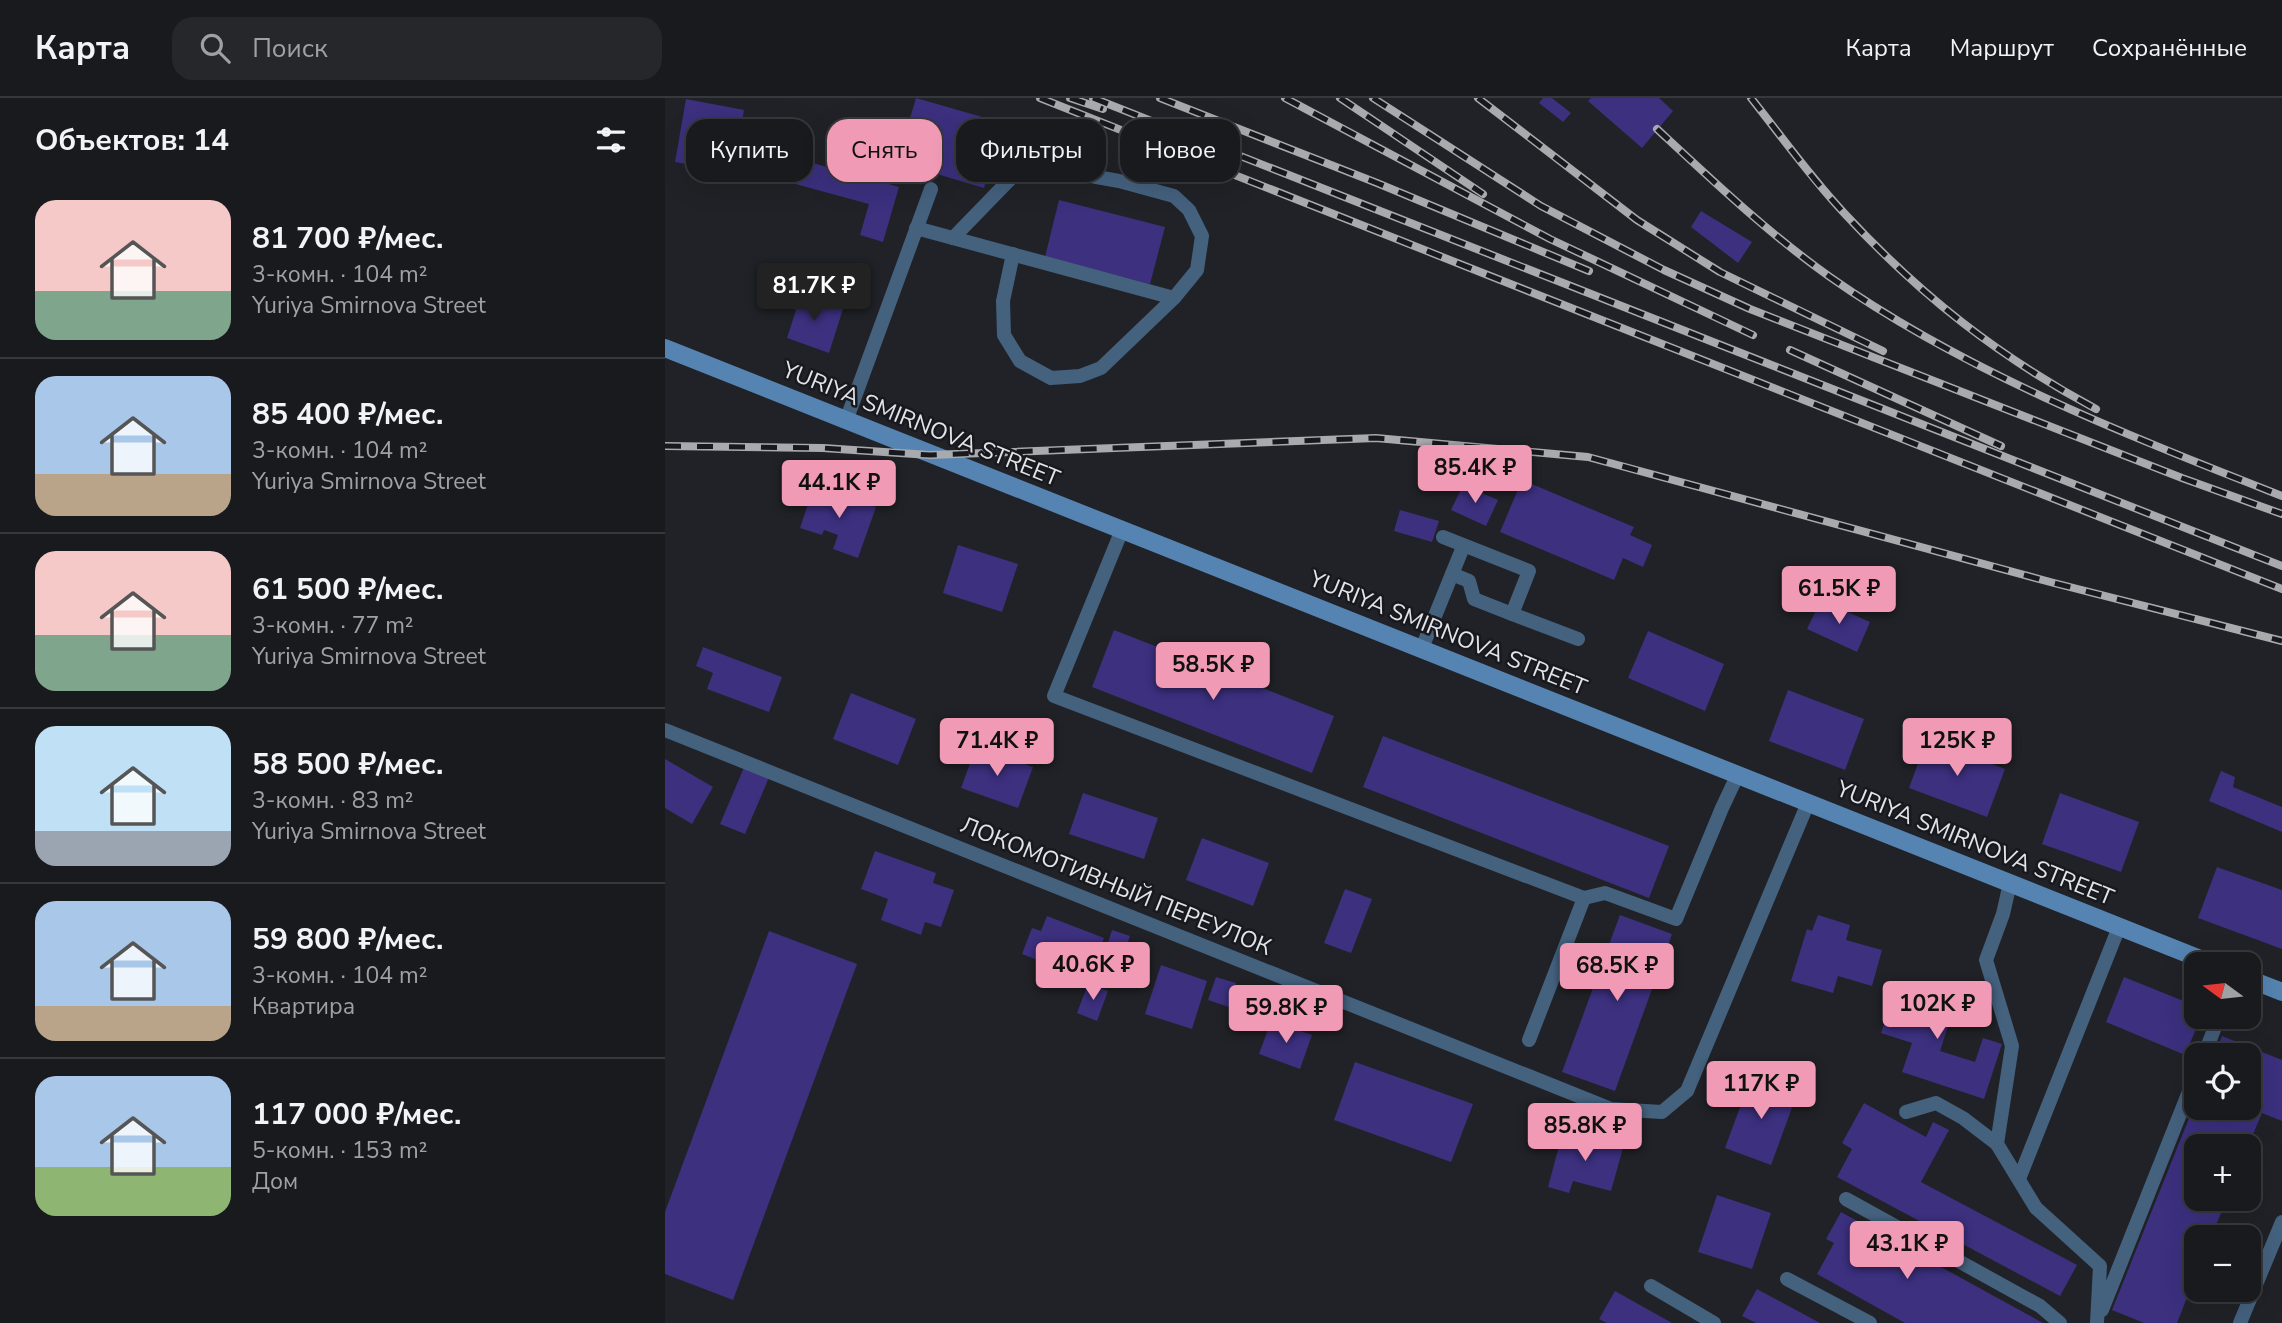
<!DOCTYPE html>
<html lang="ru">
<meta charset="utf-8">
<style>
:root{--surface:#181a1d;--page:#25272a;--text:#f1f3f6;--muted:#9fa1a4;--line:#36383b;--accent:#f09ab6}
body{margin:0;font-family:"Nunito Sans",sans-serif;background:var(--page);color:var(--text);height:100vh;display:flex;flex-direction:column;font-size:26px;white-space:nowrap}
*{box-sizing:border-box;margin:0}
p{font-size:23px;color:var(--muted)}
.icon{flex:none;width:38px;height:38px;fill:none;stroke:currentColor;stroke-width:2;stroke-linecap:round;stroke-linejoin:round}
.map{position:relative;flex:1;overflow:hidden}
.details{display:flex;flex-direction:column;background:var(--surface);width:665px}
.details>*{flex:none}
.banner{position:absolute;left:21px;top:21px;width:665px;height:63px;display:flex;gap:14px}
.needle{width:46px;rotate:285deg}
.controls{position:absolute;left:1519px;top:854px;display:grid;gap:14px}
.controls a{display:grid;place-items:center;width:77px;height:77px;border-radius:14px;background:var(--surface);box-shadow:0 7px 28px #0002,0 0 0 2px var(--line);font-size:35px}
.price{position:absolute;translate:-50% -60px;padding:0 16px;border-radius:7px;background:var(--accent);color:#111;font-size:23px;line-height:46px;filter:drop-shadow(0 2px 4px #0008)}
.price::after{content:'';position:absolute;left:50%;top:42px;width:21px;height:16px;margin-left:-10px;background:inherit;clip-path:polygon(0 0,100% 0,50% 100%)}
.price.active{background:#222;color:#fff}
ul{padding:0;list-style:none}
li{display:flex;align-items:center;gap:21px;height:175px;padding:0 35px}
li+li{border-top:2px solid var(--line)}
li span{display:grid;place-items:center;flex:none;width:196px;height:140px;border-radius:21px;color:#555}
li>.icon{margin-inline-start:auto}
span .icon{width:84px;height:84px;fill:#fffc;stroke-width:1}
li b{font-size:30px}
h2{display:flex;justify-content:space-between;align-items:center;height:84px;padding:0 35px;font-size:30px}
.pill{padding:0 24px;border-radius:21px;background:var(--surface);box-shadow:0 7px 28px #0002,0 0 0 2px var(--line);font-size:24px;line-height:63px}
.pill.active{background:var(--accent);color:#111}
header{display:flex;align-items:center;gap:42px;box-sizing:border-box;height:98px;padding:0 35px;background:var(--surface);border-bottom:2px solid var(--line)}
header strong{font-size:33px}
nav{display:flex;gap:38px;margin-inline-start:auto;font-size:24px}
.search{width:490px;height:63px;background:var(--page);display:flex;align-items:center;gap:18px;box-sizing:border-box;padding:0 24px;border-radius:21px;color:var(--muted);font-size:26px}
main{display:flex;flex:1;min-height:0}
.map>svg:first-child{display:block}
.building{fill:#3c307f}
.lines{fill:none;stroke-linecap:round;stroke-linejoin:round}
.service{stroke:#44617e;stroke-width:14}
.secondary{stroke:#5584b2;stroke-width:18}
.rail-casing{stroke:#a8aaad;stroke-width:8}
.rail{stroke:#17191e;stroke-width:5;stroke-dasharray:16;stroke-linecap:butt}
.labels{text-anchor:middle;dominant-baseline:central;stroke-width:5;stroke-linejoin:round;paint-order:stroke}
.street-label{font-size:23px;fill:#e2e4e7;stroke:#17191e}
</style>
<header>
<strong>Карта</strong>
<div class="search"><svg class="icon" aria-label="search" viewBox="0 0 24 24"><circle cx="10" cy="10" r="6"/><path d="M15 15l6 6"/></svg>Поиск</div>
<nav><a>Карта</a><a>Маршрут</a><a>Сохранённые</a></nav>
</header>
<main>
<section class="details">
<h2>Объектов: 14<svg class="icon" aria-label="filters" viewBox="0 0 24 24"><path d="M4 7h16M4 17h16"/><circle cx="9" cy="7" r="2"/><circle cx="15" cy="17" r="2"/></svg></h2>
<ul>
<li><span style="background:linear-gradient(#f6c9c9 65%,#7fa58c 0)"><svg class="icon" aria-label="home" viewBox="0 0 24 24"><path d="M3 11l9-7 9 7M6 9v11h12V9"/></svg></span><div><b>81 700 ₽/мес.</b><p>3-комн. · 104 m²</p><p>Yuriya Smirnova Street</p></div></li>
<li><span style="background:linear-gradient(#a9c7e8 70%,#b9a48a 0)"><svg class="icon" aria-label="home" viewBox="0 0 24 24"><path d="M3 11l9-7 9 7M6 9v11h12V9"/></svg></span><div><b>85 400 ₽/мес.</b><p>3-комн. · 104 m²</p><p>Yuriya Smirnova Street</p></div></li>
<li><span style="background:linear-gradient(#f6c9c9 60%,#7fa58c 0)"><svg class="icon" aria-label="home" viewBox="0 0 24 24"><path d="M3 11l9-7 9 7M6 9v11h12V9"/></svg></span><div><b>61 500 ₽/мес.</b><p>3-комн. · 77 m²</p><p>Yuriya Smirnova Street</p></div></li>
<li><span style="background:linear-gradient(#bfe0f5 75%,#9aa5b1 0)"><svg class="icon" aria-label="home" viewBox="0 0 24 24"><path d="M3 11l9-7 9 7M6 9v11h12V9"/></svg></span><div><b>58 500 ₽/мес.</b><p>3-комн. · 83 m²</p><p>Yuriya Smirnova Street</p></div></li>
<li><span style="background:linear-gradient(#a9c7e8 75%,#b9a48a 0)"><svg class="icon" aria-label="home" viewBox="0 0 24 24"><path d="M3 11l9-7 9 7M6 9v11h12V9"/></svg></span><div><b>59 800 ₽/мес.</b><p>3-комн. · 104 m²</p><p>Квартира</p></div></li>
<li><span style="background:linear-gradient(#a9c7e8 65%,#8fb573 0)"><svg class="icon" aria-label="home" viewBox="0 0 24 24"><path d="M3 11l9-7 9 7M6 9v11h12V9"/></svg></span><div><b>117 000 ₽/мес.</b><p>5-комн. · 153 m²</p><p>Дом</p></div></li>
</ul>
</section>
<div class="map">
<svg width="1617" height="1225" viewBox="0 0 1617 1225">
<rect width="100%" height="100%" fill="#202227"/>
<g class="building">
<polygon points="251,0 338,25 319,90 232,64"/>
<polygon points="878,0 887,0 906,15 898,24 874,5"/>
<polygon points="926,0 994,0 1008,13 977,50 923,3"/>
<polygon points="21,1 79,12 68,74 10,64"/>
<polygon points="130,60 234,89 218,144 195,137 204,106 123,84"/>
<polygon points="394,102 500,129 485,186 380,159"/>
<polygon points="1036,113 1087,144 1073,165 1026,129"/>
<polygon points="137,197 178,211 164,255 122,240 131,212 125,210 128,201 134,203"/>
<polygon points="857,382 969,429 965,437 987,447 978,469 958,460 949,482 835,434"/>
<polygon points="798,387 833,402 821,428 786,412"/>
<polygon points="149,388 211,409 193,460 168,451 173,437 159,432 157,437 135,430"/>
<polygon points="735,412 774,423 767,444 729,433"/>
<polygon points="293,447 353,466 337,514 278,495"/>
<polygon points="1156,502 1205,524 1192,554 1142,531"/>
<polygon points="449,532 669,618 647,675 427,589"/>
<polygon points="983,533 1059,566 1040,613 963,580"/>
<polygon points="38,549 117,579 104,614 42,591 48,575 31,568"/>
<polygon points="1123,592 1199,621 1180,672 1104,643"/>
<polygon points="186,595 251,621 233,667 168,641"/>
<polygon points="718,638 1004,748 984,800 698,689"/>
<polygon points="1262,641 1340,671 1322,719 1244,690"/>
<polygon points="311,649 368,669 353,710 296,690"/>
<polygon points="0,661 48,689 27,726 0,710"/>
<polygon points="80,667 105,677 80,736 55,726"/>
<polygon points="1556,673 1570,679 1568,689 1617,709 1617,734 1544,703"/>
<polygon points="418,695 493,720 479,761 404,736"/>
<polygon points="1395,695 1474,724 1456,774 1377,746"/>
<polygon points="537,740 604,765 588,808 521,782"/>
<polygon points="210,753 271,775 268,785 289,792 276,829 260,824 256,837 216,822 223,801 196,791"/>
<polygon points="1552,769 1617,792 1617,851 1533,820"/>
<polygon points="680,791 707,801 686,855 659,845"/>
<polygon points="955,817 1007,836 950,993 897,974"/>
<polygon points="1153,817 1185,827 1181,842 1217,852 1207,888 1173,878 1168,895 1126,883 1142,831 1147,833"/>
<polygon points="382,818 439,840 423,882 357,856 367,830 376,833"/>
<polygon points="447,832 465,838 456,866 438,860"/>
<polygon points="104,833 192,866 68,1202 0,1176 0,1114"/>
<polygon points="496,867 542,883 527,931 480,916"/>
<polygon points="551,879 571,885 564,909 543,902"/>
<polygon points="1459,879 1531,908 1531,919 1536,919 1520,957 1441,924"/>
<polygon points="423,886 443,893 432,923 412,915"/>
<polygon points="1261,886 1293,897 1275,953 1310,964 1318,940 1337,946 1319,1001 1237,974 1247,945 1216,935 1232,887 1258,896"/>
<polygon points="606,923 647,937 635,971 594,956"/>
<polygon points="1557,938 1617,962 1617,1023 1597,1015 1583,1048 1531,1048 1531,1101 1562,1101 1546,1139 1531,1139 1531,1177 1512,1225 1479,1225 1447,1212 1531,1003 1531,1010 1584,1010 1584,957 1550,957"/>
<polygon points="690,964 808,1006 786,1064 669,1022"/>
<polygon points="1086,979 1132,996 1106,1067 1060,1050"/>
<polygon points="1199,1005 1261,1039 1268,1024 1284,1032 1256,1084 1412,1167 1395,1198 1172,1079 1187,1051 1177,1045"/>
<polygon points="898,1033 958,1050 946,1093 908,1083 904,1095 883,1089"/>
<polygon points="1052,1097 1106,1115 1087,1171 1033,1154"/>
<polygon points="1176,1114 1378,1225 1240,1225 1152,1176 1169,1145 1161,1141"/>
<polygon points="1092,1191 1155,1225 1091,1225 1077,1218"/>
<polygon points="950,1193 1007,1225 942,1225 934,1221"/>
</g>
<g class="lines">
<g class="service">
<polyline points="251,130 509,200"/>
<polyline points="288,140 353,73 370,68 454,83 509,98 524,112 537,138 532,172 509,200 436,270 415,278 386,280 355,263 339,237 338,203 348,156"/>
<polyline points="181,323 266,91"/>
<polyline points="457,432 389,598 919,800 864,942"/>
<polyline points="778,439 864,473 847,516 809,501 804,483 787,476"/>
<polyline points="847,516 913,541"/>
<polyline points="757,550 798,449"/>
<polyline points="0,632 946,1011 997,1014 1022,993 1143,705"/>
<polyline points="1345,785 1338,816 1321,862 1347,948 1332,1046 1371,1110 1435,1168 1432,1225"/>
<polyline points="919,800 940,795 1011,821 1057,710 1073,676"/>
<polyline points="1539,957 1554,919"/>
<polyline points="1241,1014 1271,1005 1298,1020 1332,1046"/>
<polyline points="1354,1081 1454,829"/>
<polyline points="1181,1101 1375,1208 1395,1225"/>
<polyline points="1122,1181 1205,1225"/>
<polyline points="986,1188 1049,1225"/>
<polyline points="1437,1212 1531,976"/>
<polyline points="1575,1225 1617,1124"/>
</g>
<g class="secondary">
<polyline points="0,250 1548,866"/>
<polyline points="1584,881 1617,894"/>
</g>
<g class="rail-casing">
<g id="rail">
<polyline points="375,0 1617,491"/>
<polyline points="405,0 438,11"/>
<polyline points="428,0 1617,468"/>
<polyline points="495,0 712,85 924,173"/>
<polyline points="620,0 885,141 1088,237"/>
<polyline points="675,0 818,96"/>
<polyline points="708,0 876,108 999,172 1085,211 1517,380 1617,416"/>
<polyline points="813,0 972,122 1055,174 1218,253"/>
<path d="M1086,0C1117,39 1146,80 1180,116C1256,198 1333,258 1431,311"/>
<path d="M992,31C1048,83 1103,135 1165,179C1302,275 1462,337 1617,398"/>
<polyline points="1125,252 1336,348"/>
<polyline points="0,348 158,350 265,357 711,340 923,359 1389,485 1617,543"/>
</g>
</g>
<use href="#rail" class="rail"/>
</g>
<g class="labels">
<g class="street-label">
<text transform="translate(256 326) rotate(22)">YURIYA SMIRNOVA STREET</text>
<text transform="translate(783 535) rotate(22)">YURIYA SMIRNOVA STREET</text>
<text transform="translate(1310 745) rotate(22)">YURIYA SMIRNOVA STREET</text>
<text transform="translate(451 788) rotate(22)">ЛОКОМОТИВНЫЙ ПЕРЕУЛОК</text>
</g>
</g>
</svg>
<div class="controls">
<a><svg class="needle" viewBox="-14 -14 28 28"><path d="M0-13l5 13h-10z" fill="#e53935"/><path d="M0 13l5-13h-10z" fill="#9fa1a4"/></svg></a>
<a><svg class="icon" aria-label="locate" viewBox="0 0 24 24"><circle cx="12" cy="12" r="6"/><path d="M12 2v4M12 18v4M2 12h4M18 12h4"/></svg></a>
<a>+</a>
<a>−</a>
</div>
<b class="price active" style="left:149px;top:225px">81.7K ₽</b>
<b class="price" style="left:810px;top:407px">85.4K ₽</b>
<b class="price" style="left:174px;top:422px">44.1K ₽</b>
<b class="price" style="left:1174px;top:528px">61.5K ₽</b>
<b class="price" style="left:548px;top:604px">58.5K ₽</b>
<b class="price" style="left:332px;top:680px">71.4K ₽</b>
<b class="price" style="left:1292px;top:680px">125K ₽</b>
<b class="price" style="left:428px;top:904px">40.6K ₽</b>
<b class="price" style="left:952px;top:905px">68.5K ₽</b>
<b class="price" style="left:1272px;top:943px">102K ₽</b>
<b class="price" style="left:621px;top:947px">59.8K ₽</b>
<b class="price" style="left:1096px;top:1023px">117K ₽</b>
<b class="price" style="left:920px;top:1065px">85.8K ₽</b>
<b class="price" style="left:1242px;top:1183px">43.1K ₽</b>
<div class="banner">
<a class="pill">Купить</a>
<a class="pill active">Снять</a>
<a class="pill">Фильтры</a>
<a class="pill">Новое</a>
</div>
</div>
</main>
